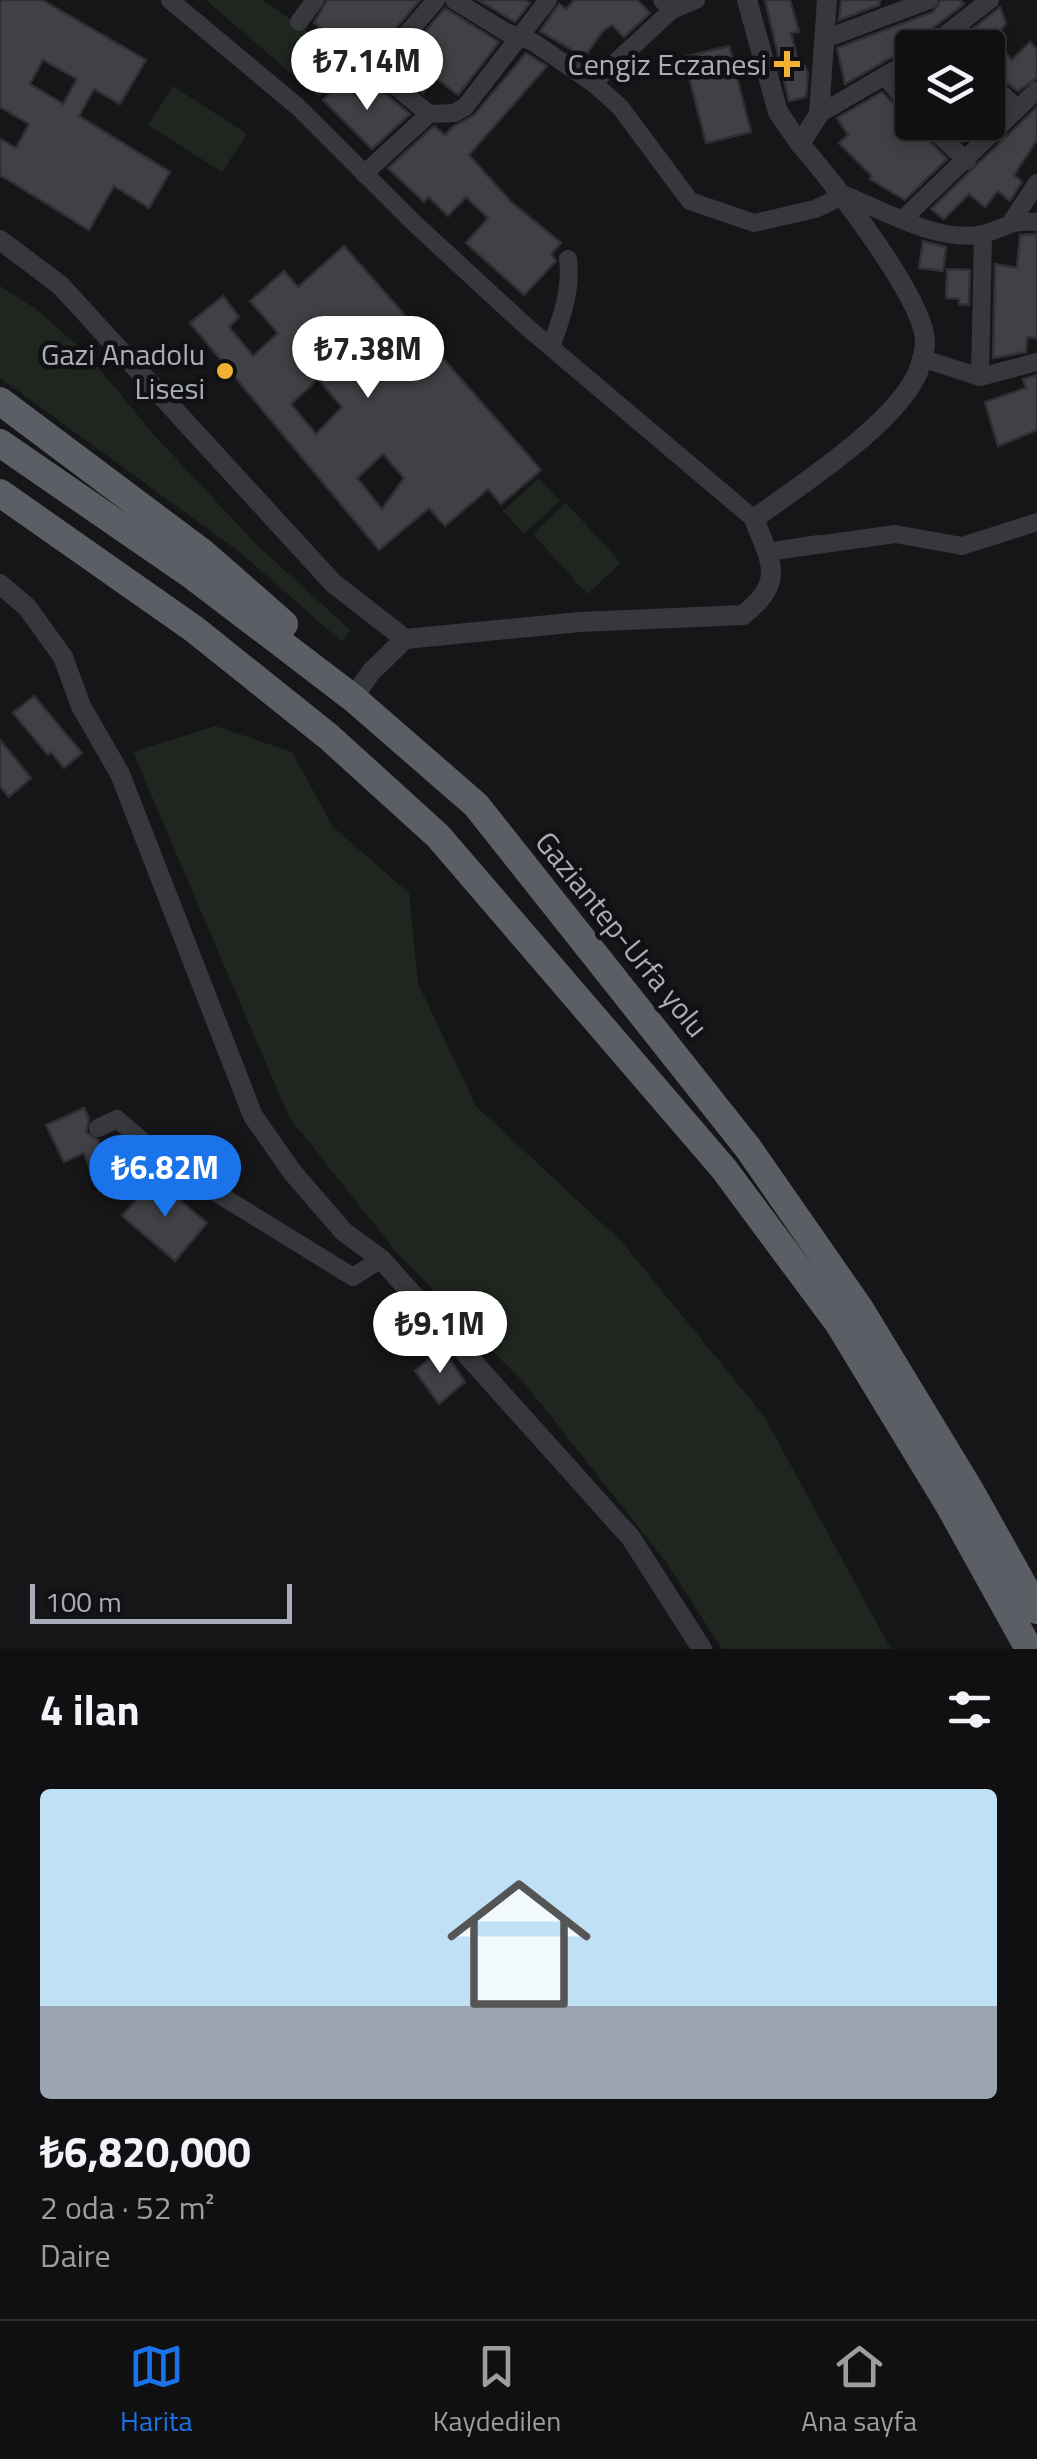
<!DOCTYPE html>
<html lang="tr">
<meta charset="utf-8">
<style>
:root{--surface:#101012;--page:#19191b;--text:#f1f3f6;--muted:#9c9d9f;--line:#303032;--accent:#1a73e8}
body{margin:0;font-family:"Titillium Web",sans-serif;background:var(--page);color:var(--text);height:100vh;display:flex;flex-direction:column;font-size:38px;white-space:nowrap}
*{box-sizing:border-box;margin:0}
p{font-size:32px;color:var(--muted)}
.icon{flex:none;width:55px;height:55px;fill:none;stroke:currentColor;stroke-width:2;stroke-linecap:round;stroke-linejoin:round}
.map{position:relative;height:1649px;overflow:hidden}
.panel{display:flex;flex-direction:column;background:var(--surface);flex:1}
.panel>*{flex:none}
.tools{position:absolute;left:895px;top:30px;display:grid;gap:20px}
.tools a{display:grid;place-items:center;width:110px;height:110px;border-radius:10px;background:var(--surface);box-shadow:0 5px 15px #0003,0 0 0 2px var(--line);font-size:50px}
.scale{position:absolute;left:30px;bottom:25px;width:262px;box-sizing:border-box;padding-left:10px;border:5px solid #a8adb8;border-top:0;font-size:28px;line-height:35px;white-space:nowrap;color:#a8adb8;-webkit-text-stroke:8px #111113;paint-order:stroke}
.price{position:absolute;translate:-50% -85px;padding:0 22px;border-radius:35px;background:#fff;color:#222;font-size:32px;line-height:65px;filter:drop-shadow(0 2px 5px #0008)}
.price::after{content:'';position:absolute;left:50%;top:60px;width:30px;height:22px;margin-left:-15px;background:inherit;clip-path:polygon(0 0,100% 0,50% 100%)}
.price.active{background:var(--accent);color:#fff}
ul{padding:0;list-style:none}
li{display:grid;align-content:center;gap:20px;height:530px;padding:0 40px}
li span{display:grid;place-items:center;height:310px;border-radius:10px;color:#555}
li>.icon{margin-inline-start:auto}
span .icon{width:180px;height:180px;fill:#fffc;stroke-width:1}
li b{font-size:42px}
h2{display:flex;justify-content:space-between;align-items:center;height:120px;padding:0 40px;font-size:42px}
.menu{display:flex;justify-content:space-around;align-items:center;height:140px;border-top:2px solid var(--line);background:var(--surface);font-size:28px;color:var(--muted)}
.menu a{display:grid;justify-items:center;gap:5px}
.menu .active{color:var(--accent)}
.map>svg:first-child{display:block}
.green{fill:#1e261f}
.building{fill:#404145;stroke:#303034;stroke-width:2.5;fill-rule:evenodd}
.lines{fill:none;stroke-linecap:round;stroke-linejoin:round}
.minor{stroke:#37383d;stroke-width:18}
.tertiary{stroke:#37383d;stroke-width:20}
.trunk{stroke:#5b5e65;stroke-width:28}
.poi-dot{fill:#f2b134;stroke:#111113;stroke-width:4}
.labels{text-anchor:middle;dominant-baseline:central;stroke-width:9;stroke-linejoin:round;paint-order:stroke}
.poi-label{font-size:30px;fill:#a8adb8;stroke:#111113;text-anchor:end}
.street-label{font-size:30px;fill:#a8adb8;stroke:#111113}
</style>
<div class="map">
<svg width="1037" height="1649" viewBox="0 0 1037 1649">
<rect width="100%" height="100%" fill="#161618"/>
<g class="green">
<polygon points="206,0 263,0 378,81 364,95 344,76 318,97"/>
<polygon points="173,86 247,134 222,172 148,125"/>
<polygon points="0,286 36,309 88,355 154,435 256,544 350,630 342,642 241,553 0,378"/>
<polygon points="539,478 560,501 524,534 503,511"/>
<polygon points="566,503 621,563 587,594 533,534"/>
<polygon points="215,726 292,752 333,827 409,893 418,983 476,1106 622,1242 764,1416 891,1649 722,1649 666,1562 526,1385 398,1254 289,1117 133,752"/>
</g>
<g class="building">
<path d="M0,0H42L146,60L120,104L94,89L79,116L170,172L149,208L114,186L89,230L0,175V139L16,148L29,124L0,107ZM43,60L77,79L63,104L30,84Z"/>
<polygon points="327,0 420,0 371,57 347,38 343,44 314,23"/>
<polygon points="478,0 525,0 530,3 515,22"/>
<polygon points="574,0 637,0 650,13 624,37 612,25 603,31 584,57 540,31 559,4 566,9"/>
<polygon points="765,0 790,0 799,32 791,33 799,66 804,65 808,73 806,97 789,101"/>
<polygon points="841,0 880,0 879,5 839,20"/>
<polygon points="941,0 960,0 964,4 920,38 916,48 906,49 845,84 837,48 933,12"/>
<polygon points="1000,7 1006,23 993,41 1012,60 1030,42 1037,49 1037,78 1018,91 988,69 988,46 949,48"/>
<polygon points="445,8 499,42 458,95 436,78 423,93 394,68"/>
<polygon points="729,46 751,132 706,143 684,57"/>
<polygon points="526,53 547,66 469,155 511,202 561,243 551,254 556,261 524,295 466,243 488,218 466,197 448,216 429,197 424,202 388,168 434,126 445,135 454,126 474,115"/>
<polygon points="342,81 364,104 378,88 410,114 372,149 323,100"/>
<polygon points="882,92 947,159 905,200 870,179 872,176 839,143 848,135 837,118"/>
<polygon points="1037,107 1037,140 1014,175 1022,182 1010,201 998,191 985,207 969,194 944,219 931,209"/>
<polygon points="1037,234 1037,338 1027,337 1026,352 993,358 995,264 1017,268 1020,235"/>
<polygon points="923,241 946,247 943,271 919,268"/>
<path d="M344,246L541,470L501,504L488,489L445,526L429,508L379,550L190,323L223,296L239,317L229,327L253,356L278,333L250,301L284,271L298,287ZM318,379L342,407L316,434L291,404ZM383,454L404,478L382,509L357,478Z"/>
<polygon points="947,269 970,270 969,305 959,304 959,299 946,298"/>
<polygon points="1037,375 1037,430 998,446 985,402 1026,388 1023,379"/>
<polygon points="34,696 82,753 64,768 51,752 48,755 13,713"/>
<polygon points="0,740 31,778 9,797 0,786"/>
<polygon points="84,1108 89,1119 86,1132 98,1140 110,1169 93,1176 84,1153 64,1162 46,1125"/>
<polygon points="155,1179 207,1223 175,1261 122,1216"/>
<polygon points="442,1348 465,1382 439,1404 415,1371"/>
</g>
<g class="lines">
<g class="minor">
<polyline points="170,0 298,107 413,222 528,328 754,519"/>
<path d="M454,0L506,32L533,42L593,83L620,107L690,201L754,223L815,209L845,195C885,211 940,244 983,234C1008,228 1007,220 1037,222"/>
<polyline points="662,0 672,10 696,0"/>
<polyline points="299,22 315,0"/>
<polyline points="825,39 929,0"/>
<polyline points="928,48 990,0"/>
<polyline points="886,78 912,108"/>
<polyline points="988,81 1017,108"/>
<polyline points="593,83 672,10"/>
<polyline points="429,114 376,70 436,0"/>
<polyline points="819,114 912,60"/>
<polyline points="925,122 967,161"/>
<polyline points="364,174 429,114 454,113 465,107 548,0"/>
<polyline points="903,219 1037,90"/>
<polyline points="1012,221 1037,183"/>
<path d="M551,347C561,319 572,290 568,259"/>
<polyline points="921,358 980,377 1037,362"/>
<polyline points="980,377 983,234"/>
<polyline points="819,544 767,552 895,534 962,546 1037,522"/>
<polyline points="98,1128 117,1119 168,1163 353,1277 381,1259"/>
</g>
<g class="tertiary">
<polyline points="747,0 778,112 800,144 819,114 827,0"/>
<polyline points="0,240 60,285 333,583 405,639"/>
<polyline points="0,584 27,607 63,657 81,706 120,774 253,1116 293,1173 344,1232 381,1259 631,1538 702,1649"/>
<path d="M353,698L371,672L405,639L580,622L743,615C786,582 771,562 754,519C800,485 896,424 918,372C921,364 925,350 925,342C925,299 830,178 800,144"/>
</g>
<g class="trunk">
<polyline points="0,401 203,553 284,624"/>
<polyline points="0,443 193,576 353,698 476,805 748,1148 860,1309 971,1492 1037,1610"/>
<polyline points="0,493 194,629 329,737 438,836 724,1169 839,1324 949,1505 1029,1649"/>
</g>
</g>
<g class="poi-dot">
<path d="M782 49h10v10h10v10h-10v10h-10v-10h-10v-10h10z"/>
<circle cx="225" cy="371" r="10"/>
</g>
<g class="labels">
<g class="poi-label">
<text x="767" y="64">Cengiz Eczanesi</text>
<text x="205" y="354">Gazi Anadolu<tspan x="205" dy="34">Lisesi</tspan></text>
</g>
<g class="street-label">
<text transform="translate(622 934) rotate(51)">Gaziantep-Urfa yolu</text>
</g>
</g>
</svg>
<div class="tools">
<a><svg class="icon" aria-label="layers" viewBox="0 0 24 24"><path d="M12 4l9 5-9 5-9-5zM3 14l9 5 9-5"/></svg></a>
</div>
<div class="scale">100 m</div>
<b class="price" style="left:367px;top:113px">₺7.14M</b>
<b class="price" style="left:368px;top:401px">₺7.38M</b>
<b class="price active" style="left:165px;top:1220px">₺6.82M</b>
<b class="price" style="left:440px;top:1376px">₺9.1M</b>
</div>
<section class="panel">
<h2>4 ilan<svg class="icon" aria-label="filters" viewBox="0 0 24 24"><path d="M4 7h16M4 17h16"/><circle cx="9" cy="7" r="2"/><circle cx="15" cy="17" r="2"/></svg></h2>
<ul>
<li><span style="background:linear-gradient(#bfe0f5 70%,#9aa5b1 0)"><svg class="icon" aria-label="home" viewBox="0 0 24 24"><path d="M3 11l9-7 9 7M6 9v11h12V9"/></svg></span><div><b>₺6,820,000</b><p>2 oda · 52 m²</p><p>Daire</p></div></li>
</ul>
</section>
<nav class="menu">
<a class="active"><svg class="icon" aria-label="map" viewBox="0 0 24 24"><path d="M3 6l6-2 6 2 6-2v14l-6 2-6-2-6 2zM9 4v14M15 6v14"/></svg>Harita</a>
<a><svg class="icon" aria-label="saved" viewBox="0 0 24 24"><path d="M7 4h10v16l-5-4-5 4z"/></svg>Kaydedilen</a>
<a><svg class="icon" aria-label="home" viewBox="0 0 24 24"><path d="M3 11l9-7 9 7M6 9v11h12V9"/></svg>Ana sayfa</a>
</nav>
